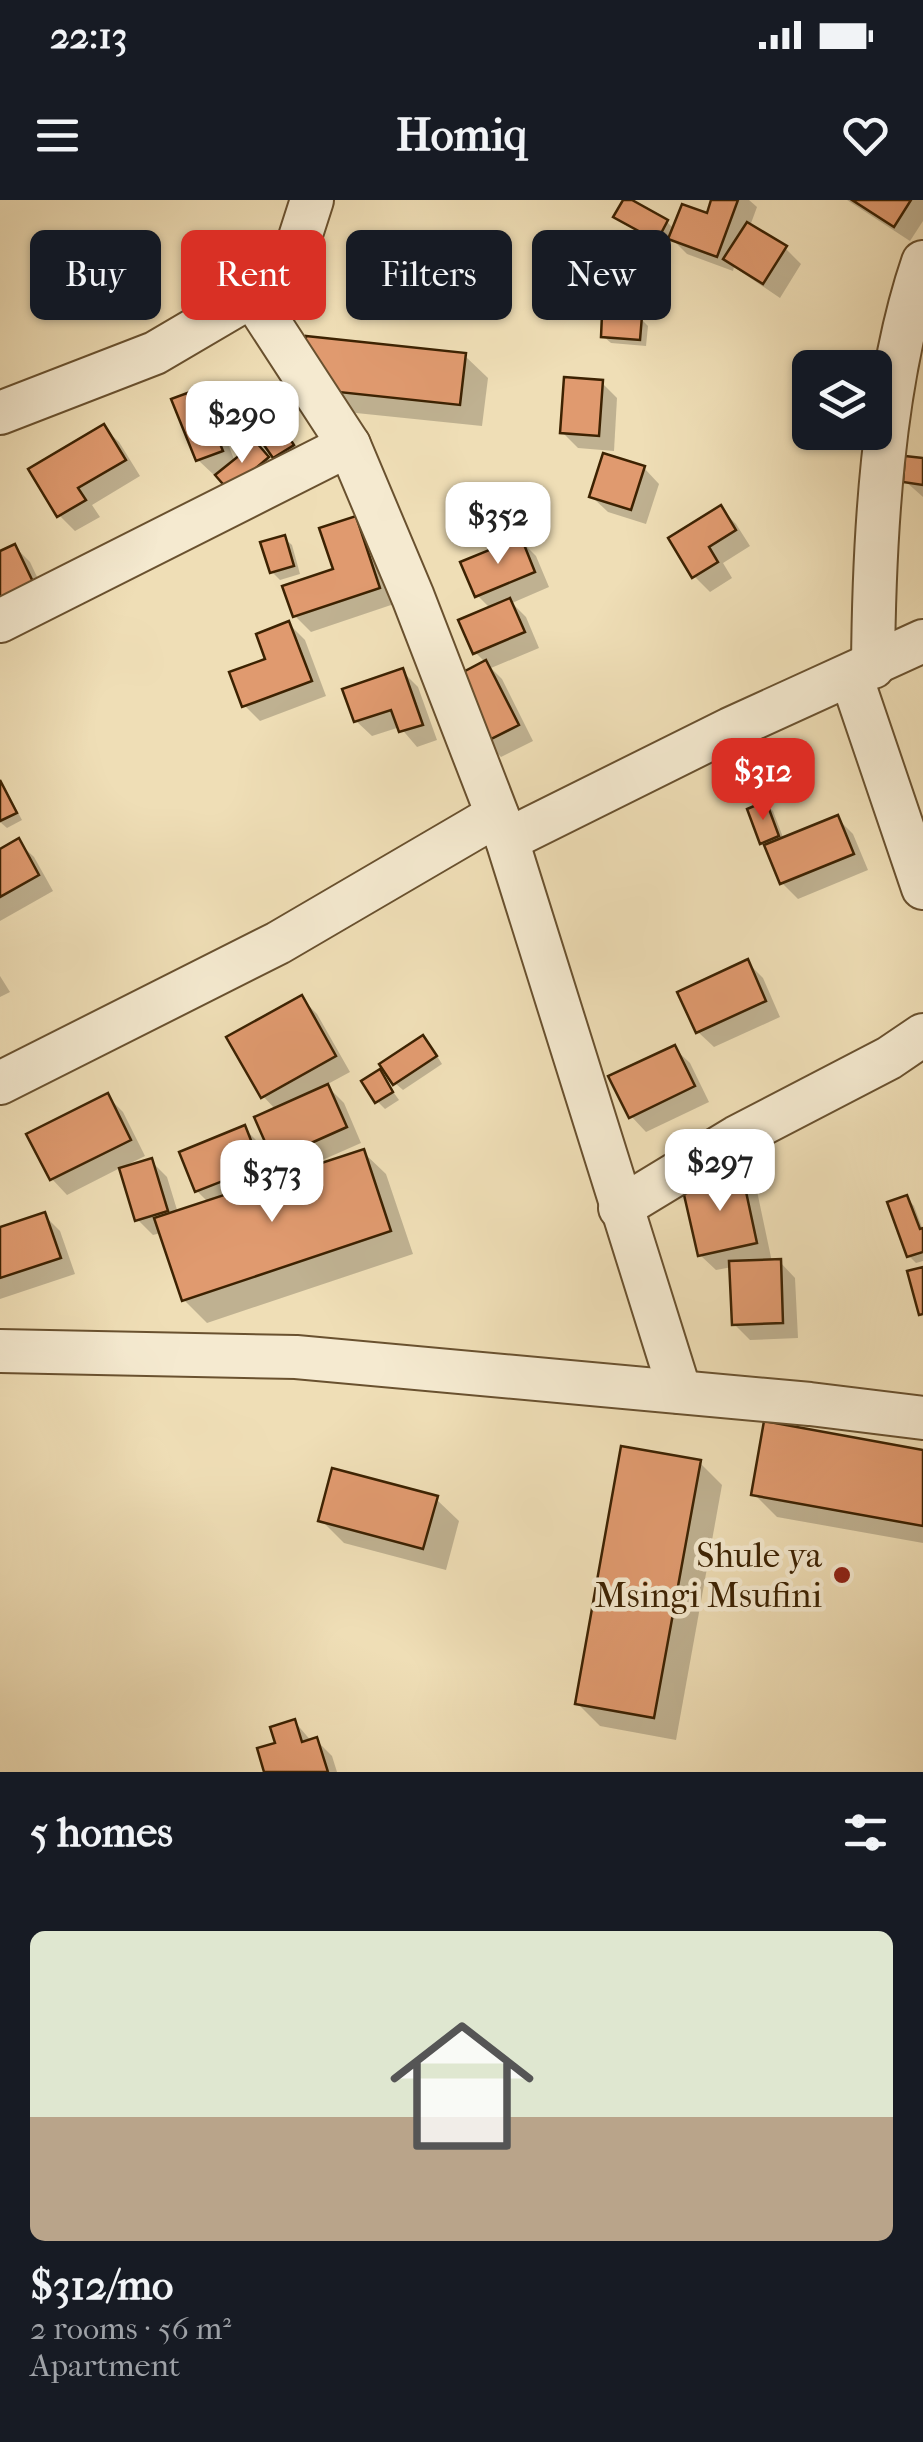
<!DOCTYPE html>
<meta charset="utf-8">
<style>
:root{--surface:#171b24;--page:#242831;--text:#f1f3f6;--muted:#9ea1a6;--accent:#d93025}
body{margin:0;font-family:"IM FELL French Canon",serif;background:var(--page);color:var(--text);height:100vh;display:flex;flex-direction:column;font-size:38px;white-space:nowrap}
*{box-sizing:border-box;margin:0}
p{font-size:32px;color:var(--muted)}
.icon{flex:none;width:55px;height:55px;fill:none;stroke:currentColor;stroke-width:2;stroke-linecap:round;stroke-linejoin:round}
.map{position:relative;height:1572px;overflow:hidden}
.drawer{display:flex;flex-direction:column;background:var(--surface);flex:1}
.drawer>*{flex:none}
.guide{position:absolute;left:30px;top:30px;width:865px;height:90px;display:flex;gap:20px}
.buttons{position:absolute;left:792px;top:150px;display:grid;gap:20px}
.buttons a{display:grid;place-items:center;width:100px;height:100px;border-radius:15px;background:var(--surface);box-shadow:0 2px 8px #0004;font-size:50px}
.price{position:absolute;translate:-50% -85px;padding:0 22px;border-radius:20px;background:#fff;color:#222;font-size:32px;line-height:65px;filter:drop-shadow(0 2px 5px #0008)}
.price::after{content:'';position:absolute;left:50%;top:60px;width:30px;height:22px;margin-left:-15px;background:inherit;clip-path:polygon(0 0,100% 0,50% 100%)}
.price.selected{background:var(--accent);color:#fff}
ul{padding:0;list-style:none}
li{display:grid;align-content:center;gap:20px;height:530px;padding:0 30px}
li span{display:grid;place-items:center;height:310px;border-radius:15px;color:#555}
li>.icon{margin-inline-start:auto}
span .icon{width:180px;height:180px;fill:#fffc;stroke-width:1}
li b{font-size:42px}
h2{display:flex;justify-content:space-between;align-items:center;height:120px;padding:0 30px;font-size:42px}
.chip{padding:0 35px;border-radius:15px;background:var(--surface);box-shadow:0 2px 8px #0004;font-size:35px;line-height:90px}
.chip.selected{background:var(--accent);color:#fff}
.status{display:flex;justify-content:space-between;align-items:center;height:70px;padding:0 50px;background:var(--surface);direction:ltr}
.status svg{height:28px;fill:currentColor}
header{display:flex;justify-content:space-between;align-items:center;height:130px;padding:0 30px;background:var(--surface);font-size:45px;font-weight:800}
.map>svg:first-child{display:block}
.shadow{fill:#0003}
.building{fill:#e09a6f;stroke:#3c2202;stroke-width:2.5}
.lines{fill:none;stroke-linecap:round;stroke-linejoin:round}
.minor-casing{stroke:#69512f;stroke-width:46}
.minor{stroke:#f5ead0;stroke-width:42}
.poi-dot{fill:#8f2418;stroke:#f5ead0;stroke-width:4}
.labels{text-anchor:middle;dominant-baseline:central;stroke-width:9;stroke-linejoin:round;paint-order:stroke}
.poi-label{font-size:35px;fill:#3c2202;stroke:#f5ead0;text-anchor:end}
</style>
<div class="status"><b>22:13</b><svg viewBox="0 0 49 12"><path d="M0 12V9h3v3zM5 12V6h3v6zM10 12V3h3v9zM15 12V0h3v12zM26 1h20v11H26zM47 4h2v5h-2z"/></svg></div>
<header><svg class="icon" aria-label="menu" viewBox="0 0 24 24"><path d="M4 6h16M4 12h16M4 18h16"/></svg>Homiq<svg class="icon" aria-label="heart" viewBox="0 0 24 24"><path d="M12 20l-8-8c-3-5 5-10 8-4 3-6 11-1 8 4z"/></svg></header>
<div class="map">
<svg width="923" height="1572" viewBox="0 0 923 1572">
<rect width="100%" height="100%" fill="#efdeb6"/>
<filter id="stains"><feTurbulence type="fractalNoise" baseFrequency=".002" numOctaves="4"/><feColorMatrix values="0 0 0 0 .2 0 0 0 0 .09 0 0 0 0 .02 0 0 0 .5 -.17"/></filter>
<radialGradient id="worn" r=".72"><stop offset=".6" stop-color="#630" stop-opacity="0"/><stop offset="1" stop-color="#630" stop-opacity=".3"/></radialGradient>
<g class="shadow">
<polygon points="627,0 667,22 675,30 708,16 714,0 749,0 757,7 750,26 785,48 801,64 780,98 734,67 733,71 687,54 670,37 665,47 624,24 616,17"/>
<polygon points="847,0 923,0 923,21 910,41"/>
<polygon points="641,119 648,126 646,146 611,143 603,136"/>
<polygon points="465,156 488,178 482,226 327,210 304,187"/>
<polygon points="602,183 617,198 614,251 578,248 562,232"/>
<polygon points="198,192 214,207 235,262 255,245 275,266 214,275 198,260"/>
<polygon points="103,227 119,242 140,276 92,305 100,317 75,331 60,316 32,270"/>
<polygon points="285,231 299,253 282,264 260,235"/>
<polygon points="923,261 923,297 905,281"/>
<polygon points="644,268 659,284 646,324 608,312 592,297"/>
<polygon points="720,308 736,324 750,346 723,363 732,378 710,392 694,376"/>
<polygon points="355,319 371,335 394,404 311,432 295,416 336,371"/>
<polygon points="284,338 292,345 300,374 280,380 272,372"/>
<polygon points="520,340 536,356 549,387 512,403 526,417 539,448 491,468 502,479 533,541 501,557 485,541 486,463 475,452 491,409 477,395"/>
<polygon points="15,347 30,362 48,400 0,353"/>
<polygon points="289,424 305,440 326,496 260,521 244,505"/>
<polygon points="402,471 418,487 437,540 417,547 400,527 372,536 356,521"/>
<polygon points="0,579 22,620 7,628 0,622"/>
<polygon points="766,604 773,611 784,640 837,618 853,634 868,670 798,699 782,683 768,648 762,642"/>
<polygon points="18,642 34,657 53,691 0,721 0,652"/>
<polygon points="747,762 763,778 780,817 714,847 698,832"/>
<polygon points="0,776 10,792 0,797"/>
<polygon points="301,798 317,814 350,872 326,885 344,903 361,943 311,965 313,968 363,952 386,974 413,1054 207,1123 184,1100 161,1033 153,1035 138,1020 122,967 67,995 52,979 107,896 123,912 145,956 123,967 124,969 151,961 167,977 178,1013 209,1003 197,991 244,928 260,944 274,981 292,975 275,958 276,910 263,896"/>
<polygon points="430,845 442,864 403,890 395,883"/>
<polygon points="674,848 690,863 709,902 646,932 631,916"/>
<polygon points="379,872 399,900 385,909 377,901"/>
<polygon points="741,975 757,991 772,1062 780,1062 795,1078 798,1138 750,1140 734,1124 732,1067 716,1070 700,1055"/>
<polygon points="907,998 914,1006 923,1030 923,1061 916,1063 909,1056"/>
<polygon points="44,1015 60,1031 75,1074 0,1099 0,1030"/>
<polygon points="923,1252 923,1343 777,1317 754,1294"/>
<polygon points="700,1263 722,1285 676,1540 600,1526 577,1503"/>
<polygon points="436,1299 459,1321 446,1370 344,1343 321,1320"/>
<polygon points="295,1522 312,1542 316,1540 332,1556 337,1572 267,1572 278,1544"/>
</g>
<g class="building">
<polygon points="623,0 632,0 668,20 657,41 613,17"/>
<polygon points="711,0 738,0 717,57 668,39 682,4 707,13"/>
<polygon points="852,0 911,0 894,27"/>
<polygon points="747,22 787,46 763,84 723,59"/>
<polygon points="602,114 642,116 640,140 601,137"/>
<polygon points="306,136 466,153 460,205 301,188"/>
<polygon points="564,177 603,180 599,236 560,233"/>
<polygon points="198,189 223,251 196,261 171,199"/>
<polygon points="278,220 294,245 273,258 257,235"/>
<polygon points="104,224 126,260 78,288 86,300 57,317 28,269"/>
<polygon points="256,242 269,257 229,291 215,275"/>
<polygon points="603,253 645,266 631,310 589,297"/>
<polygon points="905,256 923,258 923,285 903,282"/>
<polygon points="721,305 736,330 709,347 718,362 692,378 668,338"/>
<polygon points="356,316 380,388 293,417 282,386 333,369 319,328"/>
<polygon points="285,335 294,366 270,373 260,342"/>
<polygon points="521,337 535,372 475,397 460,362"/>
<polygon points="15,344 34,384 0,400 0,351"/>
<polygon points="510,398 525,432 473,454 458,420"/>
<polygon points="289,421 312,481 242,507 229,472 265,459 256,434"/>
<polygon points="486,460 519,525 483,543 450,479"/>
<polygon points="403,468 423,525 399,532 391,510 354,522 342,489"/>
<polygon points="0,580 17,613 0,621"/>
<polygon points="766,601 779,636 760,644 747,609"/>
<polygon points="838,615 854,654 780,684 764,645"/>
<polygon points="19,638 39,675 0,697 0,649"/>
<polygon points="748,759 766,801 696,833 677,792"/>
<polygon points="302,795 336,856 261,898 226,837"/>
<polygon points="423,835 437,856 393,885 379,864"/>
<polygon points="675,845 695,886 629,918 608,876"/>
<polygon points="380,869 393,892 375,903 361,881"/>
<polygon points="328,884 347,927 273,960 254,917"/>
<polygon points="108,893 131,940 50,980 26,934"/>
<polygon points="245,925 261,966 195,992 179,952"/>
<polygon points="364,949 391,1031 182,1101 154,1018"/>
<polygon points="152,958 168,1011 135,1021 119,968"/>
<polygon points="742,973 757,1043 698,1056 682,986"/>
<polygon points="907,995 920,1029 923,1028 923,1052 907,1057 887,1002"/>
<polygon points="45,1012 61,1058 0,1078 0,1027"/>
<polygon points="781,1059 783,1123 732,1125 729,1061"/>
<polygon points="923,1067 923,1114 919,1115 907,1071"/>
<polygon points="764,1221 923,1250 923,1326 751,1295"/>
<polygon points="621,1246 701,1260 654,1518 575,1504"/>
<polygon points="332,1268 438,1296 423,1349 318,1321"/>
<polygon points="295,1519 302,1542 317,1537 328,1572 264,1572 257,1548 275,1543 270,1527"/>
</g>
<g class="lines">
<g class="minor-casing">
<g id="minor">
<polyline points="252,96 349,245 413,397 507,640 680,1192"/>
<polyline points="0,213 155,153 252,96 295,53 312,0"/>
<polyline points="0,421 349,245"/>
<path d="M873,467C874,339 882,182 923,62"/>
<polyline points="851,476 923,688"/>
<polyline points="507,640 730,529 923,441"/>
<polyline points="0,883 278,743 497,615"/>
<polyline points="620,1008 737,937 889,858 923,835"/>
<polyline points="0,1151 296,1157 810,1204 923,1218"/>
</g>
</g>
<use href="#minor" class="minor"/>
</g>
<circle class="poi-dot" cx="842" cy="1375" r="10"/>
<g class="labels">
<g class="poi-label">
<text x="822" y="1355">Shule ya<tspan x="822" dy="40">Msingi Msufini</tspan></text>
</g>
</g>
<rect width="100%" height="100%" filter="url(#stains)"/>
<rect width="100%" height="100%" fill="url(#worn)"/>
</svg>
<div class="buttons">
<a><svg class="icon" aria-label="layers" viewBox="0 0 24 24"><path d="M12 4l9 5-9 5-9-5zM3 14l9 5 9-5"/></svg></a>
</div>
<b class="price" style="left:242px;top:266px">$290</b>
<b class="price" style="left:498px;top:367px">$352</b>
<b class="price selected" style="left:763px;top:623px">$312</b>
<b class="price" style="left:720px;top:1014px">$297</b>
<b class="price" style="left:272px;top:1025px">$373</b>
<div class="guide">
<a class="chip">Buy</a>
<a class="chip selected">Rent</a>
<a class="chip">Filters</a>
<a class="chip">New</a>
</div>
</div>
<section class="drawer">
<h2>5 homes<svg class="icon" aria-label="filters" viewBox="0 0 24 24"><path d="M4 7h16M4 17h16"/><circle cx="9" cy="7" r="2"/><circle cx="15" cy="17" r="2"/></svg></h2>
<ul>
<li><span style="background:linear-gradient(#dfe7d0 60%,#b9a48a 0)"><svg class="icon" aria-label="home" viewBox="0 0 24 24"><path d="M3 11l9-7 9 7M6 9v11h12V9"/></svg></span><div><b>$312/mo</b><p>2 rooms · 56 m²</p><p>Apartment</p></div></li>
</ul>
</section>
